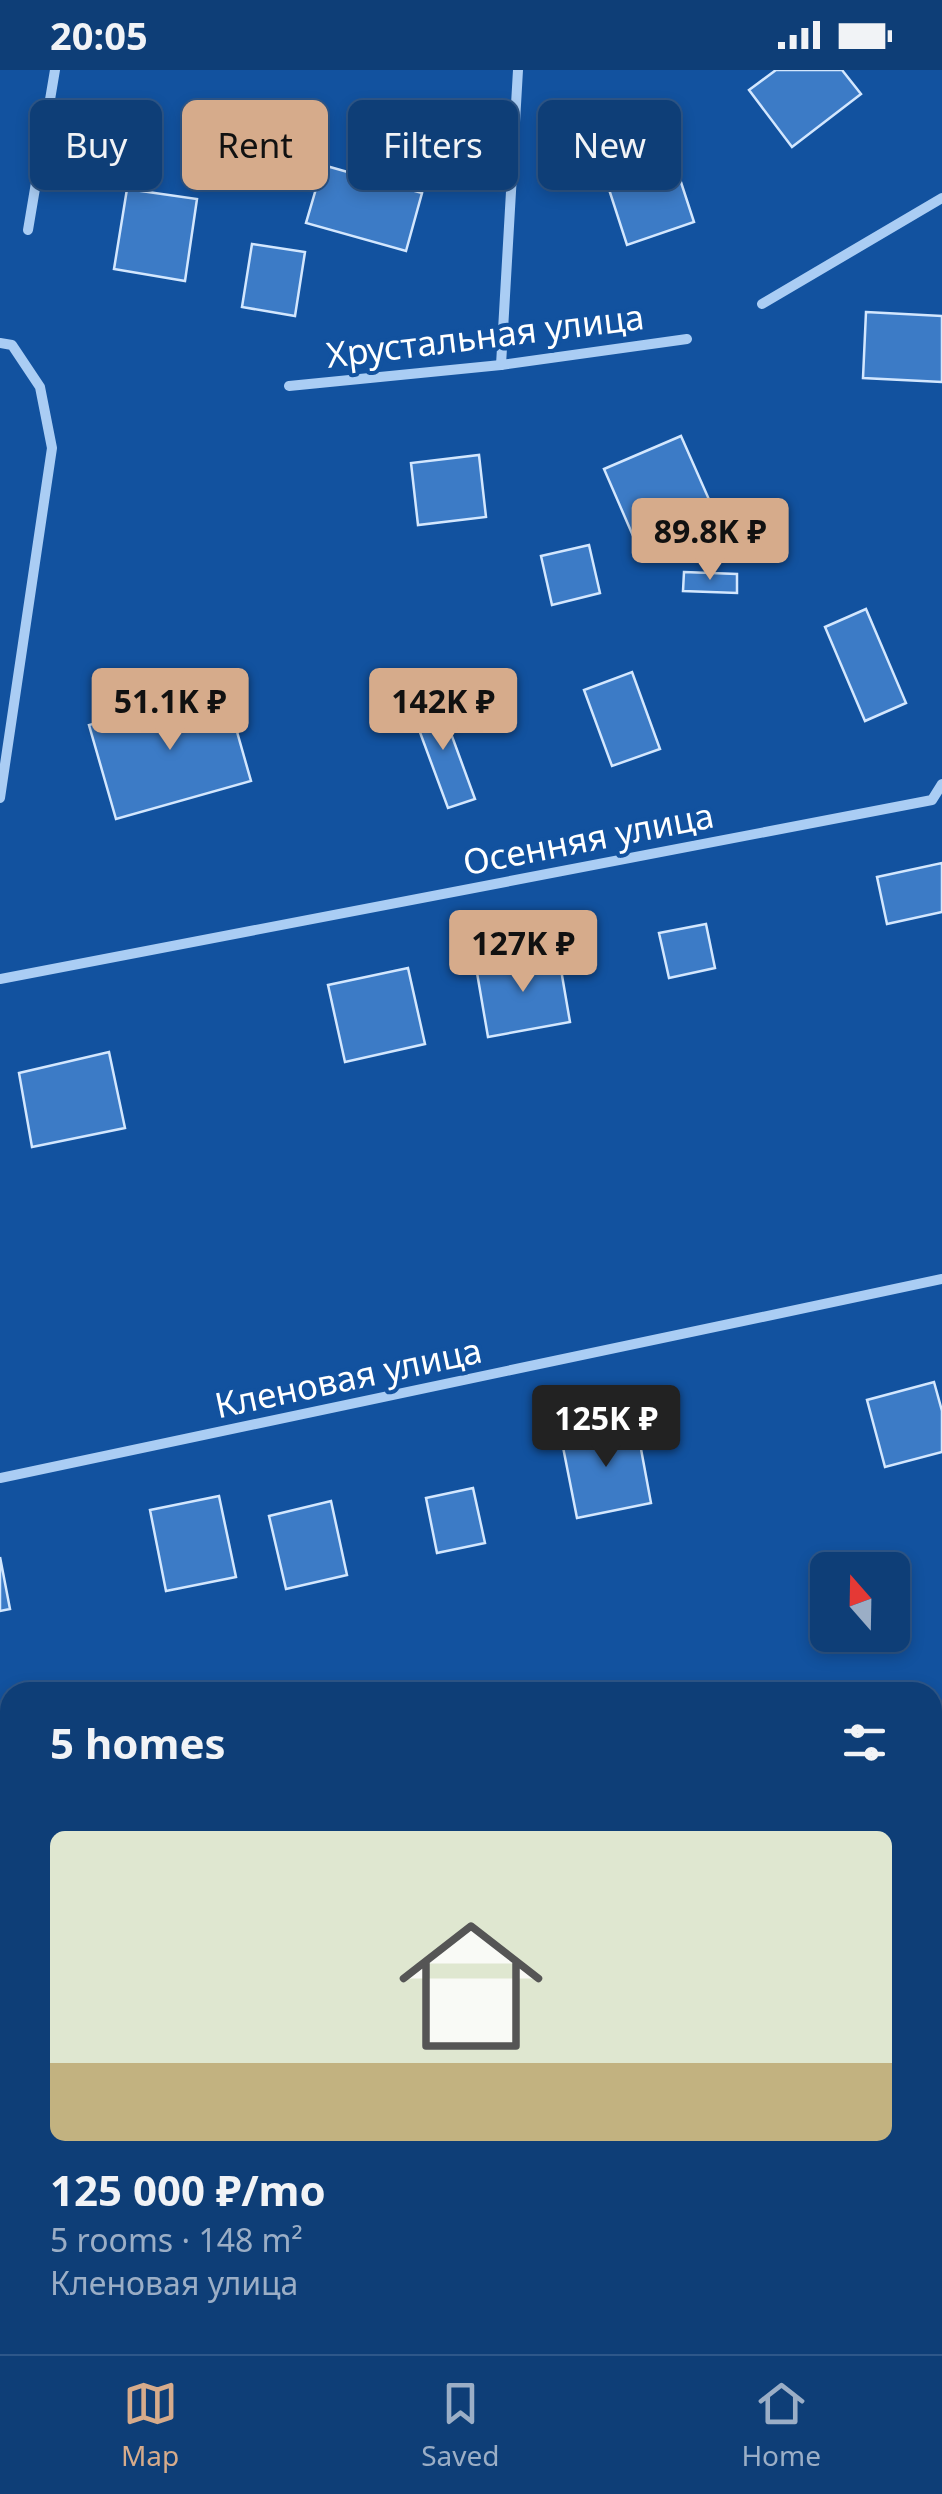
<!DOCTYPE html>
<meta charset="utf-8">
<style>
:root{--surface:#0e3e77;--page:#17457c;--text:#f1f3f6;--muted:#9baec6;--line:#2e5789;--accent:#d6ab8b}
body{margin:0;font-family:"Noto Sans",sans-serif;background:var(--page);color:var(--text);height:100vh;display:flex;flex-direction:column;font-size:38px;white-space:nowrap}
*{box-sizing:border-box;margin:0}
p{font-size:32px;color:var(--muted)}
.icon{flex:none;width:55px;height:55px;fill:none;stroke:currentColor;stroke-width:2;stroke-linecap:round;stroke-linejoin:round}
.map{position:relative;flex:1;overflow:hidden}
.panel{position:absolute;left:0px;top:1612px;width:942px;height:672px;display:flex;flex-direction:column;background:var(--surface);border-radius:30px 30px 0 0;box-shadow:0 5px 15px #0003,0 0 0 2px var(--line)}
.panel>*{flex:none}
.hud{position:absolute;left:30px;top:30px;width:882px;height:90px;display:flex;gap:20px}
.needle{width:65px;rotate:340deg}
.tools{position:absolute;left:810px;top:1482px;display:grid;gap:20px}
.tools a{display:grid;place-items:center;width:100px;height:100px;border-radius:15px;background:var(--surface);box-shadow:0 5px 15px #0003,0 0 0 2px var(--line);font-size:50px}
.price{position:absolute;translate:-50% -85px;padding:0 22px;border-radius:10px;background:var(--accent);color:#111;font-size:32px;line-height:65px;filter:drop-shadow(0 2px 5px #0008)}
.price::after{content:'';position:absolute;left:50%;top:60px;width:30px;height:22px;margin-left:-15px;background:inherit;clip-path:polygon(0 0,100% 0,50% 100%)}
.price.on{background:#222;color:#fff}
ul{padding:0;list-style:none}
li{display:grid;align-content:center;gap:20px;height:530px;padding:0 50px}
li+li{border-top:2px solid var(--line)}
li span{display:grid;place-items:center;height:310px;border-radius:15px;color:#555}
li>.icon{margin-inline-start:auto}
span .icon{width:180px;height:180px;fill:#fffc;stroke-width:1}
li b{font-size:42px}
h2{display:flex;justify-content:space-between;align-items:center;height:120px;padding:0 50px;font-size:42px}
.pill{padding:0 35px;border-radius:15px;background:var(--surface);box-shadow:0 5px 15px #0003,0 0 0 2px var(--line);font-size:35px;line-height:90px}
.pill.on{background:var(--accent);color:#111}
.status{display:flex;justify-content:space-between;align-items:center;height:70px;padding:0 50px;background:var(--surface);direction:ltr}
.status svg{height:28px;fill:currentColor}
.tabs{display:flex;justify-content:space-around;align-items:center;height:140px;border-top:2px solid var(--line);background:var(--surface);font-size:28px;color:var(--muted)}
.tabs a{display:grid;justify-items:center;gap:5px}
.tabs .on{color:var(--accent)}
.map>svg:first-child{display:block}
.building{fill:#3c7bc6;stroke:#d3e7fe;stroke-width:2.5}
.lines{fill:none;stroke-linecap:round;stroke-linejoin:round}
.minor{stroke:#aacdf4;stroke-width:10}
.labels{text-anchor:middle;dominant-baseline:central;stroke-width:8;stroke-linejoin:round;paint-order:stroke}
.street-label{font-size:35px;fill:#fff;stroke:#12529f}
</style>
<div class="status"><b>20:05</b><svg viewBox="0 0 49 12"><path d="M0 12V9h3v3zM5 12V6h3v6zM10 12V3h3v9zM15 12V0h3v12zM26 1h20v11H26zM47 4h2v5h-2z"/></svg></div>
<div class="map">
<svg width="942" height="2284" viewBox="0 0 942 2284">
<rect width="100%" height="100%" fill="#12529f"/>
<g class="building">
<polygon points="776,0 842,0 861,24 792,77 749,20"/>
<polygon points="660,48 694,152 627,175 593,70"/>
<polygon points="323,95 422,123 406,181 306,153"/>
<polygon points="127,119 197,129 185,211 114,199"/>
<polygon points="252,174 305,182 295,246 242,237"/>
<polygon points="866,242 942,246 942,312 863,308"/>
<polygon points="681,366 711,434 634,468 604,399"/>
<polygon points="479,385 486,447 418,455 411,393"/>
<polygon points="589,475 600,523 552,535 541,486"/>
<polygon points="684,502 737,504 737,523 683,521"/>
<polygon points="866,539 906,633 865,651 825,557"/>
<polygon points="632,602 660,679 612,696 584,620"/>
<polygon points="224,616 251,711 116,749 89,655"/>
<polygon points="438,628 475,729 448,738 411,638"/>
<polygon points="942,793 942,842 887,854 877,807"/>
<polygon points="706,854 715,898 669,908 659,863"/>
<polygon points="558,882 570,952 488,967 476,897"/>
<polygon points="408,898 425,974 345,992 328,915"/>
<polygon points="109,982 125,1058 32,1077 19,1003"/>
<polygon points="934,1312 942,1341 942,1382 885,1397 867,1330"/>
<polygon points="636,1352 651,1433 577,1448 561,1367"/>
<polygon points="473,1418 485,1473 437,1483 426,1428"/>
<polygon points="219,1426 236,1507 166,1521 150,1440"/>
<polygon points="331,1431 347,1505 286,1519 269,1446"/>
<polygon points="0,1487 10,1539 0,1541"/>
<polygon points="932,2004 942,2036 942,2048 932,2051"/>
<polygon points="932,2121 942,2122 942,2169 932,2168"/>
<polygon points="653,2275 711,2275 714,2284 657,2284"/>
</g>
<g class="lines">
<g class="minor">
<polyline points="28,160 55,0"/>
<polyline points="762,234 942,128"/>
<polyline points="0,273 12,275 40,317 52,378 0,728"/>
<polyline points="501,295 518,0"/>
<polyline points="289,316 501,295 687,269"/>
<polyline points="0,909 932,730 942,714"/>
<polyline points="0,1408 942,1209"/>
<polyline points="932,1869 942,1865"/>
<polyline points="0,2206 10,2202"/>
<polyline points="281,2275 285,2284"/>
<polyline points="775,2284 776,2275"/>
</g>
</g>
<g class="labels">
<g class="street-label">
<text transform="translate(485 265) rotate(-7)">Хрустальная улица</text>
<text transform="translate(588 768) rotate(-11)">Осенняя улица</text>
<text transform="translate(348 1307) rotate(-12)">Кленовая улица</text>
</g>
</g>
</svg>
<div class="tools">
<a><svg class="needle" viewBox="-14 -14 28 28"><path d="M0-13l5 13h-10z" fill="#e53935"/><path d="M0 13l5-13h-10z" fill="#9baec6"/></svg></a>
</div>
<b class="price" style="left:710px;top:513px">89.8K ₽</b>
<b class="price" style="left:170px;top:683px">51.1K ₽</b>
<b class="price" style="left:443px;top:683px">142K ₽</b>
<b class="price" style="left:523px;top:925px">127K ₽</b>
<b class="price on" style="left:606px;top:1400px">125K ₽</b>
<div class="hud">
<a class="pill">Buy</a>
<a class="pill on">Rent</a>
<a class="pill">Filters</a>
<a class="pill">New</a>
</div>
<section class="panel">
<h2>5 homes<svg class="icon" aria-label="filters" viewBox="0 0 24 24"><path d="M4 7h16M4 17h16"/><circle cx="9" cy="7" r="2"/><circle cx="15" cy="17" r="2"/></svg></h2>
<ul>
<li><span style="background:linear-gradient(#dfe7d0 75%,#c2b280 0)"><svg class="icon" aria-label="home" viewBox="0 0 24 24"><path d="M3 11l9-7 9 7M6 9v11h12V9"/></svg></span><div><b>125 000 ₽/mo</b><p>5 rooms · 148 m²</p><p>Кленовая улица</p></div></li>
</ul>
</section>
</div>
<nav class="tabs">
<a class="on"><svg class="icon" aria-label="map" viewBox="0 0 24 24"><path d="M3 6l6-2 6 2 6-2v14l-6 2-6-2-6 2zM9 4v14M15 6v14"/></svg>Map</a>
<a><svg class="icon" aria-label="saved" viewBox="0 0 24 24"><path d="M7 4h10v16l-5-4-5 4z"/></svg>Saved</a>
<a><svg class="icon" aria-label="home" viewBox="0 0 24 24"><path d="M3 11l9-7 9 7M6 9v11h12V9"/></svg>Home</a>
</nav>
